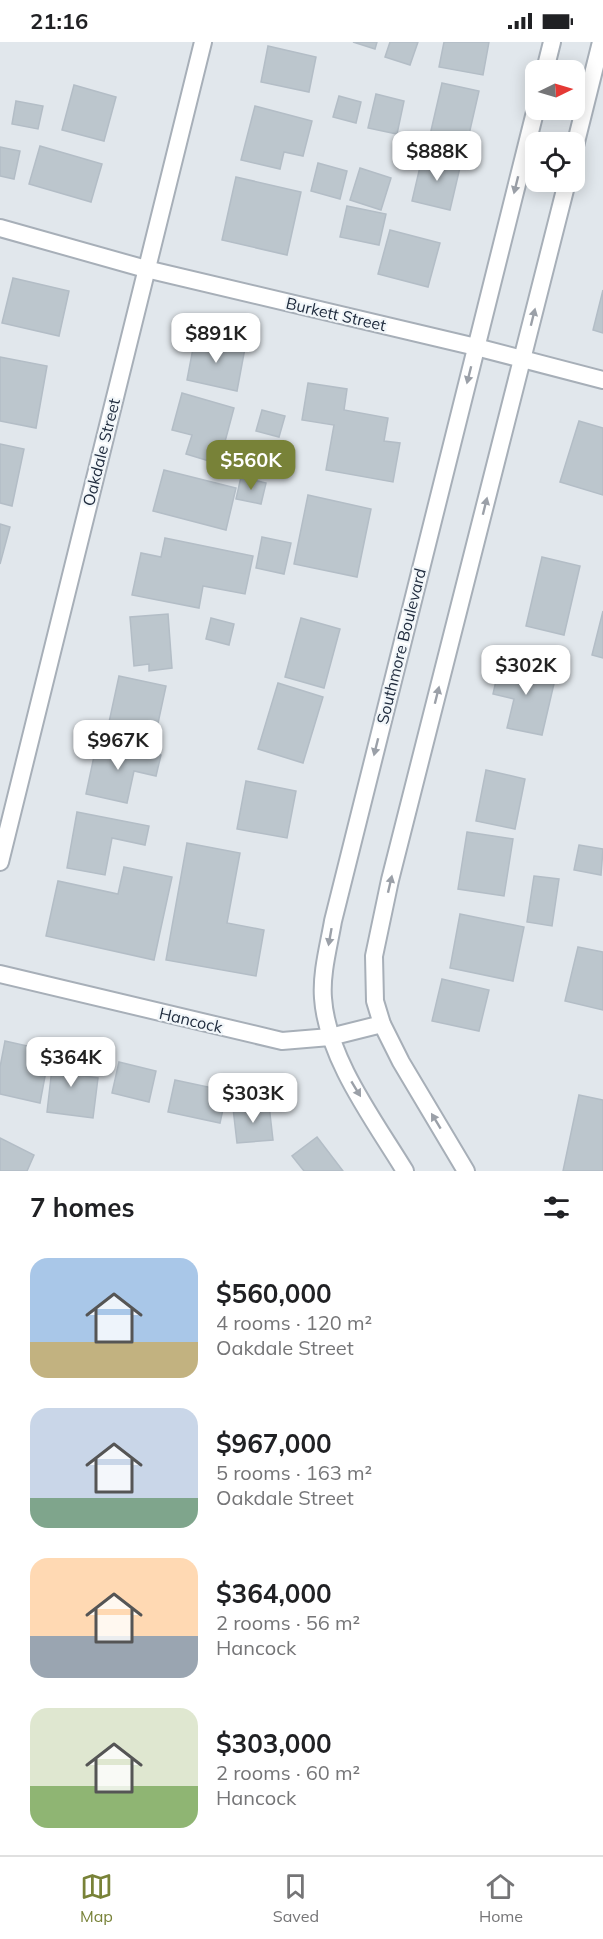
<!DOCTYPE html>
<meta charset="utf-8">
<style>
:root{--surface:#fff;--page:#f2f2f2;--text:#202124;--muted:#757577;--line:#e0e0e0;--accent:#788238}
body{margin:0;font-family:Mulish,sans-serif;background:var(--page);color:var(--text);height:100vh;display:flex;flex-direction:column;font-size:22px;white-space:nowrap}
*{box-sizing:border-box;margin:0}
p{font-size:20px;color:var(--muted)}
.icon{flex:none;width:33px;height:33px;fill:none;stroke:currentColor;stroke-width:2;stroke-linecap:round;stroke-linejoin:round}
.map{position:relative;height:1129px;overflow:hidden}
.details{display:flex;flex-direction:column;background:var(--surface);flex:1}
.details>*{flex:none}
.needle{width:39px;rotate:85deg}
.buttons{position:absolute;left:525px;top:18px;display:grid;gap:12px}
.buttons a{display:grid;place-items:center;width:60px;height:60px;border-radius:12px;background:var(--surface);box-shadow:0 3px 15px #0003;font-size:30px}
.price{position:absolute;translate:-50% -51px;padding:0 14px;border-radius:12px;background:#fff;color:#222;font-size:20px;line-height:39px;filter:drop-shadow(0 2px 3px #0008)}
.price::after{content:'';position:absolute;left:50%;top:36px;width:18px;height:14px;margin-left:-9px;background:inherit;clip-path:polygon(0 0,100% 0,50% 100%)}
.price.current{background:var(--accent);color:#fff}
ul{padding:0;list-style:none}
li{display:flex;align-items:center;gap:18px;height:150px;padding:0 30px}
li span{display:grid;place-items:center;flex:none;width:168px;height:120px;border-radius:18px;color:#555}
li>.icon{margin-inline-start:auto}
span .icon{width:72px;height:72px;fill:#fffc;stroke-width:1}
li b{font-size:26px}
h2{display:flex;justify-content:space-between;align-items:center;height:72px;padding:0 30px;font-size:26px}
.status{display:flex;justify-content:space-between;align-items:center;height:42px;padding:0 30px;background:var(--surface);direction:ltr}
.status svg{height:16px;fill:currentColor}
.tabs{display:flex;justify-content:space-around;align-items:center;height:84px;border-top:2px solid var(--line);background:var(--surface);font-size:16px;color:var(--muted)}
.tabs a{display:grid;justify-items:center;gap:3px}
.tabs .current{color:var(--accent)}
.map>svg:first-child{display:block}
.building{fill:#bcc6cd;stroke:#b3bdc6;stroke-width:1.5}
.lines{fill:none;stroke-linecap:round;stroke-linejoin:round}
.minor-casing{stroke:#a7afb8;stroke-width:20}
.tertiary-casing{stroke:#a7afb8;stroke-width:20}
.minor{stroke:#fff;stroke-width:16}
.tertiary{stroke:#fff;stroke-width:16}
.oneway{fill:#9ba0a8}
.labels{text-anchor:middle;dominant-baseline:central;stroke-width:4.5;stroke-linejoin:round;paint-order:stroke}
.street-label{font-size:16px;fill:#202c3e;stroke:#f1f6f9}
</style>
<div class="status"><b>21:16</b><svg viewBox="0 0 49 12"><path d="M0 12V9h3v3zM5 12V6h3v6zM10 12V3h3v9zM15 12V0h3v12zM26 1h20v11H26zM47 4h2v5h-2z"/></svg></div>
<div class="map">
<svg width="603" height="1129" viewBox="0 0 603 1129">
<rect width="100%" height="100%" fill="#e1e7ec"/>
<g class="building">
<polygon points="353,0 377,0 375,7"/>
<polygon points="390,0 418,0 410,23 385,15"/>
<polygon points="444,0 489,0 483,33 439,25"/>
<polygon points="268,4 316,15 309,50 261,40"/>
<polygon points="442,41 479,49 467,101 430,93"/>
<polygon points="74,43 116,55 104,99 62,88"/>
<polygon points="376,52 404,59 397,92 368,86"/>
<polygon points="339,54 361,60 356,81 333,75"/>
<polygon points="16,59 43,64 38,87 12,82"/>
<polygon points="255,64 312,79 303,114 284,110 280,127 241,118"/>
<polygon points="40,104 102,122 91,160 29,142"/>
<polygon points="0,105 20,109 14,137 0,134"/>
<polygon points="423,112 461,121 450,168 412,159"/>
<polygon points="318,121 347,129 340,157 311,149"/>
<polygon points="360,126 391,136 381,168 350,158"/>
<polygon points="236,135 301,150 287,213 222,198"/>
<polygon points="347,164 386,172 379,203 340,195"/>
<polygon points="390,188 440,201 428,245 378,232"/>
<polygon points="13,236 69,249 59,294 2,281"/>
<polygon points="603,248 603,291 593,288"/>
<polygon points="195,296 245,306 237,349 187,338"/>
<polygon points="0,315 47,324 36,386 0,379"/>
<polygon points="308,341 347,347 344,368 388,376 384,399 400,401 393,440 326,428 334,383 302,378"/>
<polygon points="182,351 234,366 219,422 186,412 192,393 172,388"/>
<polygon points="262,368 285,374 279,395 256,389"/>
<polygon points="579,379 603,386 603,453 560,440"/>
<polygon points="0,402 24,407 12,464 0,461"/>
<polygon points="164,428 236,446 226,488 153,469"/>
<polygon points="241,435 266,441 261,462 236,457"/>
<polygon points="308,453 371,467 357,535 294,522"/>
<polygon points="0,482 10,485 0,522"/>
<polygon points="262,495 291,501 284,532 256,526"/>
<polygon points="165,496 253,514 245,552 203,544 199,566 132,553 141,511 161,515"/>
<polygon points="542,515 580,524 564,593 526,584"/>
<polygon points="603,569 603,616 592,613"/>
<polygon points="168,572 172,626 149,629 149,622 134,624 130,575"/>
<polygon points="211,576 234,582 229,603 206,597"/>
<polygon points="301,576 340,587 324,646 285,635"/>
<polygon points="500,621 556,633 542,693 507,686 514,657 493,652"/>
<polygon points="119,634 166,644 155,695 108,685"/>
<polygon points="278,641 323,655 303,721 258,707"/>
<polygon points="97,700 161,713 156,734 134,729 127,761 86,752"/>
<polygon points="486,728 525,737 515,787 476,779"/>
<polygon points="246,739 296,749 287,796 237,787"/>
<polygon points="77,770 149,784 145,803 112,796 105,833 67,826"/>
<polygon points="467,790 513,797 504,854 458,847"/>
<polygon points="187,801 240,811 227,881 264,888 256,934 166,918"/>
<polygon points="579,803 603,807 601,833 574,828"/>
<polygon points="124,825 172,835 154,918 46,894 58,839 118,852"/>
<polygon points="534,834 559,837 552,884 527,880"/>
<polygon points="460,872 524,885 513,939 450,926"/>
<polygon points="578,905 603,910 603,968 565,959"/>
<polygon points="442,937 489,948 479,989 432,979"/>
<polygon points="5,999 32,1005 28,1025 46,1029 40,1061 0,1052 0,1025"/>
<polygon points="54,1009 80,1012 77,1033 98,1036 93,1076 47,1070"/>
<polygon points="119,1020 156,1029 149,1060 112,1051"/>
<polygon points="175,1038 227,1049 220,1081 168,1070"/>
<polygon points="579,1053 603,1058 603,1129 563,1129"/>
<polygon points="269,1063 273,1098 237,1101 233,1066"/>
<polygon points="317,1095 343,1129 304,1129 292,1114"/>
<polygon points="0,1096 34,1113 27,1129 0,1129"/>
</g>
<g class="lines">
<g class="minor-casing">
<g id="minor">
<polyline points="0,186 146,227 476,305 603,338"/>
<polyline points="0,820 203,0"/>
<polyline points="0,932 282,999 330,995 382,982"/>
</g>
</g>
<g class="tertiary-casing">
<g id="tertiary">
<polyline points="545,28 552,0"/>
<polyline points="574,108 601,0"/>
<path d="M405,1129C374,1078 327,1016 323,956C321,931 329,903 333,879L536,66"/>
<polyline points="466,1129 401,1020 382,982 375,959 374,914 390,838 567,140"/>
</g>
</g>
<use href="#minor" class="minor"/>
<use href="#tertiary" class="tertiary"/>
</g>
<defs><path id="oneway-solid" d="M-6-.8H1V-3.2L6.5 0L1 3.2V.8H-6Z" transform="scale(1.5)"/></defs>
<g class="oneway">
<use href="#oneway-solid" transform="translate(516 143) rotate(104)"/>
<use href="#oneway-solid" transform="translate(533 275) rotate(-76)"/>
<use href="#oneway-solid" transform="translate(469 333) rotate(104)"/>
<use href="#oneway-solid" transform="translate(485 464) rotate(-76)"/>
<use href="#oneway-solid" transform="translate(437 653) rotate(-76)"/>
<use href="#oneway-solid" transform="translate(376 705) rotate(104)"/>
<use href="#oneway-solid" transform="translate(390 842) rotate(-77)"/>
<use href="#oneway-solid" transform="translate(330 895) rotate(100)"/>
<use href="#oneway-solid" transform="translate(356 1047) rotate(59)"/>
<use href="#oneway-solid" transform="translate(436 1079) rotate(-121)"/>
</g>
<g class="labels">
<g class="street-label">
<text transform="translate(336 272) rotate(13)">Burkett Street</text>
<text transform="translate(101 410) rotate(-76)">Oakdale Street</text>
<text transform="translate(401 604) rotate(-76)">Southmore Boulevard</text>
<text transform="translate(191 978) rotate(13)">Hancock</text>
</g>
</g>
</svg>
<div class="buttons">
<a><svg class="needle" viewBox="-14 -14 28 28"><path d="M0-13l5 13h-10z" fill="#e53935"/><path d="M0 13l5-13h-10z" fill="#757577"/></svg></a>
<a><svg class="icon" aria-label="locate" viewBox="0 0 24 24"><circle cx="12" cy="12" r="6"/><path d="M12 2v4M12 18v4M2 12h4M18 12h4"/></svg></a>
</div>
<b class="price" style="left:437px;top:140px">$888K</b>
<b class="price" style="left:216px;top:322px">$891K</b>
<b class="price current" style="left:251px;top:449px">$560K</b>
<b class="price" style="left:526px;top:654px">$302K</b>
<b class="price" style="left:118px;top:729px">$967K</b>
<b class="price" style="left:71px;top:1046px">$364K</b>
<b class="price" style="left:253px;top:1082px">$303K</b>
</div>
<section class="details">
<h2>7 homes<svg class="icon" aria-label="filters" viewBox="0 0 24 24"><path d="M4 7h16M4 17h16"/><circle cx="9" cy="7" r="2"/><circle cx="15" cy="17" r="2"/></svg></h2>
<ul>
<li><span style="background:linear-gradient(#a9c7e8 70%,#c2b280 0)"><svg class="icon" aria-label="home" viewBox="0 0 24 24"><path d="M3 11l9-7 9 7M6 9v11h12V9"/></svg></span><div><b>$560,000</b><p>4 rooms · 120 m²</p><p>Oakdale Street</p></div></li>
<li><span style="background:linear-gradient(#c9d6e8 75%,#7fa58c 0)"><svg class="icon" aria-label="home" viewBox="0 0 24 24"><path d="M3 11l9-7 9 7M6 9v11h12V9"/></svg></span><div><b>$967,000</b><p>5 rooms · 163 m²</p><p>Oakdale Street</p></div></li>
<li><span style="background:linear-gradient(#ffd9b3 65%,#9aa5b1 0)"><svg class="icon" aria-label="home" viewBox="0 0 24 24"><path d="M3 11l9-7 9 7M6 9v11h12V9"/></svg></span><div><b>$364,000</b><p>2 rooms · 56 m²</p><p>Hancock</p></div></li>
<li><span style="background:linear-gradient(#dfe7d0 65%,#8fb573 0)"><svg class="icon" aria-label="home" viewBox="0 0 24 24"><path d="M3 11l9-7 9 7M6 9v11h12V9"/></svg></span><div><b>$303,000</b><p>2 rooms · 60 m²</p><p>Hancock</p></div></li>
</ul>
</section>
<nav class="tabs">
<a class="current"><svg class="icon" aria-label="map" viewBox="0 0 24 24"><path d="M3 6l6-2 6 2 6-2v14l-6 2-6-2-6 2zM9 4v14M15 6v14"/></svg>Map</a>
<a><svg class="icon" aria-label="saved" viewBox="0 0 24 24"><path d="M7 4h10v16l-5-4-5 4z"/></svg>Saved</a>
<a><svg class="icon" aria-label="home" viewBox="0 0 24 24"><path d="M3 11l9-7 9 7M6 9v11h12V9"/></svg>Home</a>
</nav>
